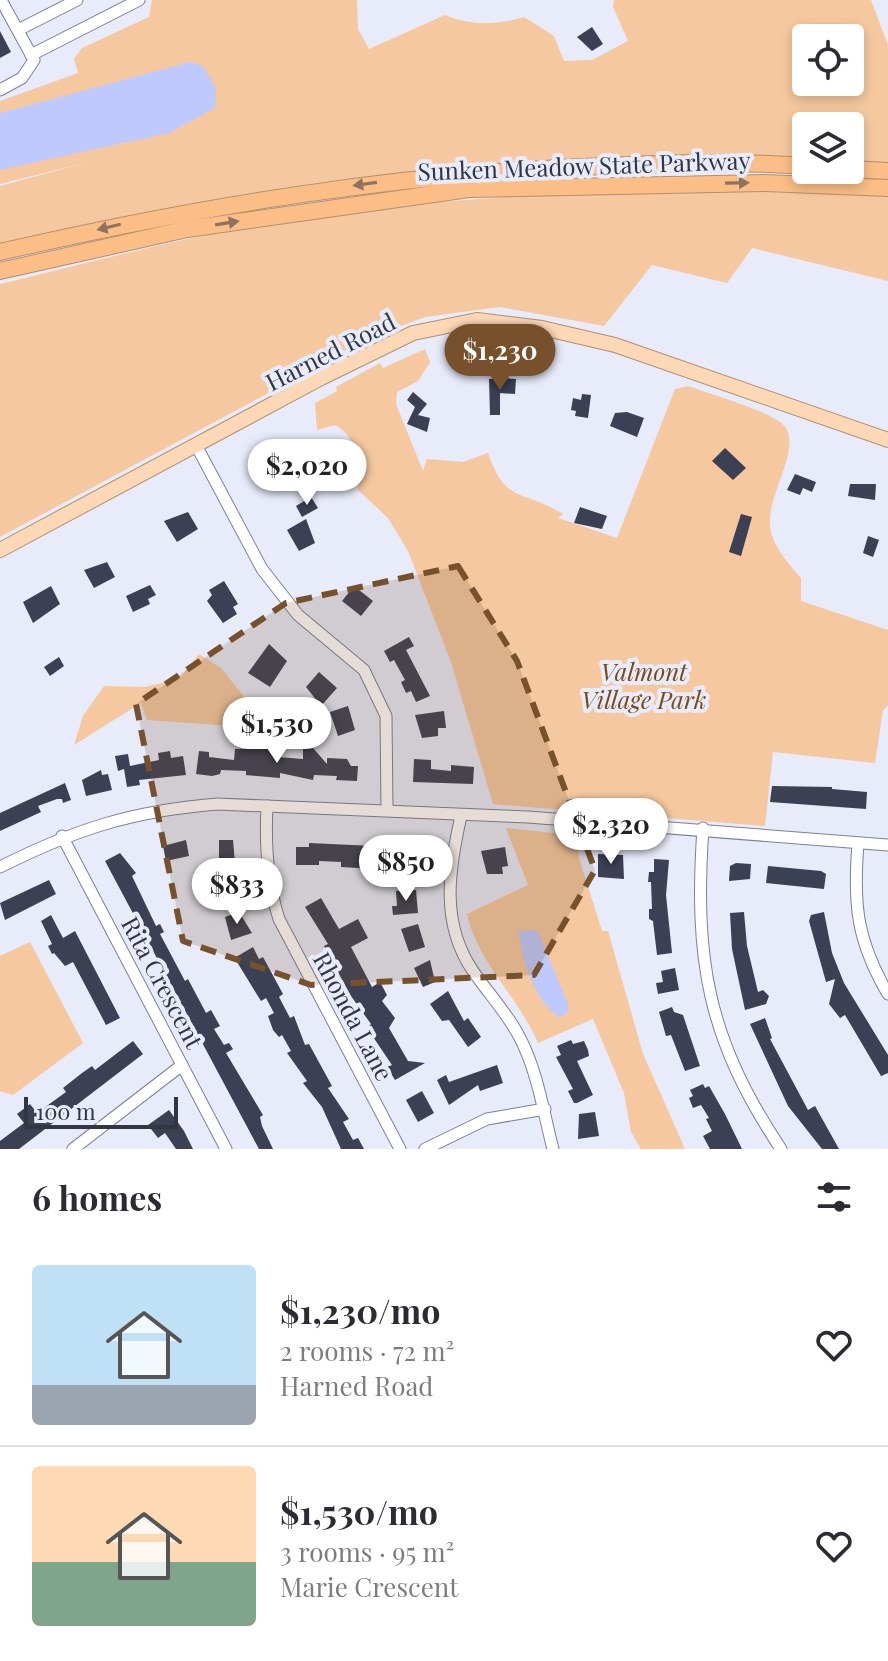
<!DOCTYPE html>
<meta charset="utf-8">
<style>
:root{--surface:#fff;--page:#f2f2f3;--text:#2b2b33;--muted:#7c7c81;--line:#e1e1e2;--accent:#76512c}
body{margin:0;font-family:"Playfair Display",serif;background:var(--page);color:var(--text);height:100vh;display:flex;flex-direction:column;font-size:30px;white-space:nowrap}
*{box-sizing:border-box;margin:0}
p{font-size:26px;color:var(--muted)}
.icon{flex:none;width:44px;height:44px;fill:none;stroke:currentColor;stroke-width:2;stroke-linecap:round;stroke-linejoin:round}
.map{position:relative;height:1149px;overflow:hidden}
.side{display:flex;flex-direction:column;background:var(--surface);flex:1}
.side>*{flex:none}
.fabs{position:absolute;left:792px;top:24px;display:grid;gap:16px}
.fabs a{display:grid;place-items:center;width:72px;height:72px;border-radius:8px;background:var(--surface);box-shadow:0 4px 12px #0003;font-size:40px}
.scale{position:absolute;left:24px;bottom:20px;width:154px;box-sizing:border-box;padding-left:8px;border:4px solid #333640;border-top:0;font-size:22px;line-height:28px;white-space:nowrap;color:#333640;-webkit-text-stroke:6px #e7ebfa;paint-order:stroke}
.price{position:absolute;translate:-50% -68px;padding:0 18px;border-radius:28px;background:#fff;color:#222;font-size:26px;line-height:52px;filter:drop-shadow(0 2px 4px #0008)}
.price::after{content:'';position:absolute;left:50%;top:48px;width:24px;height:18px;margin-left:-12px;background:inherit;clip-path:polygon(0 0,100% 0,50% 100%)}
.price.active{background:var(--accent);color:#fff}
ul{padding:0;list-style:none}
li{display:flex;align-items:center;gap:24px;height:200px;padding:0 32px}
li+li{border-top:2px solid var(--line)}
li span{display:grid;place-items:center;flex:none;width:224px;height:160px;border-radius:8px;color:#555}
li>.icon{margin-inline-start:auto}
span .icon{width:96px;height:96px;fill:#fffc;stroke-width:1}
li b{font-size:34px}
h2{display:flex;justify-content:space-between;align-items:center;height:96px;padding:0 32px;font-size:34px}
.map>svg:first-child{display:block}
.green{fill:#f5c89f;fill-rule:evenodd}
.water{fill:#becafe}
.building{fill:#3b4054}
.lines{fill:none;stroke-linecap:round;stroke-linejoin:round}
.minor-casing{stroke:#7b8097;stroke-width:13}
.major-casing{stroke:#b48e6e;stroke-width:16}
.highway-casing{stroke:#b48e6e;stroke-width:18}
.minor{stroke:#fff;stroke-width:11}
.major{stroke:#fcd8b6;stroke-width:14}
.highway{stroke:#fabe86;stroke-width:16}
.oneway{fill:#8d7360}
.marked{fill:#76512c;fill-opacity:0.2;stroke:#76512c;stroke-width:6;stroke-dasharray:16 10;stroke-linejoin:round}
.labels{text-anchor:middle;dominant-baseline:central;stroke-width:8;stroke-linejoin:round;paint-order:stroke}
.street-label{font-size:24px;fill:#333640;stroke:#e7ebfa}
.park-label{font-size:24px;font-style:italic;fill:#7a4a16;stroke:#e7ebfa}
</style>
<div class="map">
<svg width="888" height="1149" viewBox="0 0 888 1149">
<rect width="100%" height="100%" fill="#e7ebfa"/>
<g class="green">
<path d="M152,0H357L358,29L369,49L445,15C471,26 497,25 524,17L554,36L564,61L592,60L628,41L613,7L614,0H871L888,45V164L850,162V126H806V160C687,163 567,163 448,170C296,178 148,212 0,246V186L88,162L0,184V101L78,73L74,59L82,48L149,17ZM806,38H850V82H806Z"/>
<path d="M664,189L888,195V281L752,248L727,283L652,265L604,326L500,307L425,317L375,336L0,537V284C102,260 204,231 308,217C426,200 545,194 664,189Z"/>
<path d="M425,349L430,362L418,381L397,392L396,404L423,471L427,459L463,462L488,453C506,505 522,489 563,514L558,518L617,538L675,389L688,386C712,395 760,408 780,422C806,440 770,490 770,520C769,543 787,562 801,578V601L888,630V706L883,710L875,763L773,752L765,826L493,804L451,662L408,551L388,518L358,490C359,468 358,436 335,425L317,430L315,403L337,391L336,387L380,363L383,368Z"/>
<polygon points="199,654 221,668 246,699 290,730 147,720 141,703 74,745 83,716 104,686 145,687 179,679"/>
<path d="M506,828L581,836L578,855L602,931H608L643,1054L685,1149H641L631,1132L624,1093L593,1019L538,1043C519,998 478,963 467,914L528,885Z"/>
<polygon points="30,942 83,1043 13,1095 0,1091 0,956"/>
</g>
<g class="water">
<polygon points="190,62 203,66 216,89 215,108 169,133 0,170 0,113"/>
<path d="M537,930L568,1004V1012L559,1018C533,998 523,962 518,931Z"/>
</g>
<g class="building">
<polygon points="592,27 603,44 592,51 577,37"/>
<polygon points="0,31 11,52 0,58"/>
<polygon points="501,378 516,379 515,394 500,393 500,415 490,415 489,379"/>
<polygon points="413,392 427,404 418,415 430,418 427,432 407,424 415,407 407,400"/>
<polygon points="582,394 591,395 588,418 575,416 576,411 571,410 573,398 581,400"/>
<polygon points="627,412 644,418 637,437 610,426 615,413"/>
<polygon points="725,448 746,468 733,480 712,461"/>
<polygon points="277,460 286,476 266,488 256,472"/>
<polygon points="795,474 816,482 812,492 803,488 800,495 787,490"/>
<polygon points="850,484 876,484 875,500 848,496"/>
<polygon points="311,497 318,508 302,517 296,506"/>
<polygon points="580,507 607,516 602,529 574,523"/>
<polygon points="188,512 198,529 177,542 164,521"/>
<polygon points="741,514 752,517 741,556 729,552"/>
<polygon points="306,519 315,543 299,551 287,530"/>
<polygon points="868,536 879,540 873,557 863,553"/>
<polygon points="107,562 115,577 94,588 84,570"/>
<polygon points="224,581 238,604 233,607 237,614 223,623 207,601 212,595 209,590"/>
<polygon points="150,585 156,595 148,599 150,604 133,612 126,596"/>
<polygon points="51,586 60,604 33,623 23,602"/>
<polygon points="354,586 373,601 361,616 342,601"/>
<polygon points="409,637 414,646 406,650 430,696 416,702 411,691 406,693 401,682 405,680 394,660 390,662 384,651"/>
<polygon points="269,644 287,661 270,687 248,673"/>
<polygon points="59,657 64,666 50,676 44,667"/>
<polygon points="319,672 337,688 321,706 306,687"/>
<polygon points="348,706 355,730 338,736 330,712"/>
<polygon points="444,711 446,728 438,728 438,736 422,738 415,715"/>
<polygon points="269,744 279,745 278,757 303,759 303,748 313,748 327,764 327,758 347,759 351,766 358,766 357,781 336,780 337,776 314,775 313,780 280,773 280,778 246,775 246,771 221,770 220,774 212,776 196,774 199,751 209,752 209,757 234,760 235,749 269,748"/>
<polygon points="170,751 171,758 183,756 186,775 139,780 140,785 127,787 124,769 118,771 115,756 128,754 130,766 159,760 158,753"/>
<polygon points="414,759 431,760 431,769 451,771 451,765 474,767 473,784 413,782"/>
<polygon points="101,770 102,775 108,774 112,790 86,796 82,780"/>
<polygon points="65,783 71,800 63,803 62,799 57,799 38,806 41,812 0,831 0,813"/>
<polygon points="772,786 832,787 832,789 867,792 866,809 770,802"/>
<polygon points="186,840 189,856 166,861 163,846"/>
<polygon points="219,840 233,840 235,863 219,863"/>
<polygon points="309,843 374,846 374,851 397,851 397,846 421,847 420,866 385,864 374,869 341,867 341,862 319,861 319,865 296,865 296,847 309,847"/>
<polygon points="505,847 508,866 502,867 503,874 487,874 481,851"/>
<polygon points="120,853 136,873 132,876 156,926 160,924 164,932 160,934 185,981 188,979 206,1013 211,1010 220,1026 214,1029 224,1045 229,1043 233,1049 226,1053 263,1115 260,1117 262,1126 273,1149 259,1149 105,861"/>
<polygon points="598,854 623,855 624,879 598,877"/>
<polygon points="654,859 669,860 666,895 672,953 657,955 653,921 649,919 649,909 652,909 651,882 648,882 649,872 654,872"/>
<polygon points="736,863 751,864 750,879 729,881 730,866"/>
<polygon points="768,866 821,871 826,874 824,889 766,883"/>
<polygon points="233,878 240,900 217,904 214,880"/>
<polygon points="49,880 56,894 5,920 0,903"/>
<polygon points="416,890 418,913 393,915 392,906 397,906 396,891"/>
<polygon points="321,898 339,929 358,919 368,938 351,947 372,987 380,982 387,995 382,1001 395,1018 389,1028 408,1061 425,1063 395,1080 387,1067 392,1065 367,1028 371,1024 351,996 324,946 328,944 305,907"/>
<polygon points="239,912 252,933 231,940 225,917"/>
<polygon points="744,912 747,946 758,992 763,990 769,996 766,1004 745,1010 732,949 730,913"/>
<polygon points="824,912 832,953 844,983 888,1055 888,1073 881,1076 845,1015 840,1018 829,1004 835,979 826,982 809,921 811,915"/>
<polygon points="51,915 63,938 75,931 120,1018 106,1025 73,962 65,966 54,953 52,954 48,946 52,944 41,921"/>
<polygon points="418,924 425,947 409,952 401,929"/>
<polygon points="253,947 259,959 263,957 283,994 279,997 290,1018 294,1016 305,1045 309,1044 332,1086 328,1088 349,1119 343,1122 353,1140 358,1138 364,1149 341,1149 322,1107 303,1083 307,1081 287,1053 291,1051 282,1035 279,1037 273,1030 268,1016 274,1013 266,998 261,1001 237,962 236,957"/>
<polygon points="430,960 435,982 423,987 414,968"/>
<polygon points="675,968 679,990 658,994 656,983 663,982 661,971"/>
<polygon points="448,991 464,1021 468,1018 481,1037 468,1047 449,1020 442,1021 430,1004"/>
<polygon points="672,1007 674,1012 683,1015 700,1066 685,1071 671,1035 666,1036 659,1012"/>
<polygon points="765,1018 772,1038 770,1039 808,1110 815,1106 839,1149 822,1149 788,1106 750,1024"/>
<polygon points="571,1040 573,1044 584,1041 588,1050 589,1056 577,1061 593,1095 577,1103 574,1103 568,1091 573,1089 556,1057 561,1055 557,1046"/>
<polygon points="133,1041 143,1054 19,1149 0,1149 0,1141 24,1123 17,1114 30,1104 37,1113 66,1092 63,1088 82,1073 92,1066 95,1070"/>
<polygon points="497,1065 503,1083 480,1091 478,1085 449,1105 437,1080 446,1075 449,1082"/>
<polygon points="703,1084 705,1088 709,1086 725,1114 742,1149 710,1149 703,1136 712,1131 706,1119 709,1118 701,1105 693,1108 689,1098 693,1096 690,1090"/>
<polygon points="422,1091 434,1113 418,1122 406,1100"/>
<polygon points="169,1110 184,1131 193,1149 176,1149 165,1133 158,1138 148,1125"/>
<polygon points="595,1112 599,1136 578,1139 579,1114"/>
</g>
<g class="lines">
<g class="minor-casing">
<g id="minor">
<polyline points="18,30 77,0"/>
<polyline points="31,55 139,0"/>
<polyline points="0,90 22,78 34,60 1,0"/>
<polyline points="197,447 262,569 298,615 364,670 386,716 387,809"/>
<path d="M267,806C265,845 267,882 279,919L400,1149"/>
<path d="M461,816C449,869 440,923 473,971C488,993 507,1013 519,1036C538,1072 543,1111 553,1149"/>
<path d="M703,828C694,959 707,1038 781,1149"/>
<polyline points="62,836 226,1149"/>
<path d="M858,844C853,905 857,941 888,994"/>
<path d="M0,867C76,829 132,811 217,804L528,817L888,845"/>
<polyline points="73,1149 182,1065"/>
<polyline points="425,1149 487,1119 545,1109"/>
</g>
</g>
<g class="major-casing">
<polyline id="major" points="0,550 321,378 413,333 477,320 542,328 615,345 888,440"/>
</g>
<g class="highway-casing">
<g id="highway">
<polyline points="850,169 888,171"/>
<path d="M0,252C200,206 400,173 606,166C672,163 739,161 806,166"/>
<polyline points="0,271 187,229 469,189 765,183 888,188"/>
</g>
</g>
<use href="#minor" class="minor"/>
<use href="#major" class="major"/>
<use href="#highway" class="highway"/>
</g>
<defs><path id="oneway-solid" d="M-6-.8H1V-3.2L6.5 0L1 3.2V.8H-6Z" transform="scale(2)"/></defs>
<g class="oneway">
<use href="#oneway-solid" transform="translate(737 183) rotate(-1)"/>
<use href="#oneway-solid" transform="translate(365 184) rotate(172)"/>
<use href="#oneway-solid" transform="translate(227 223) rotate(-9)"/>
<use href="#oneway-solid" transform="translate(109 227) rotate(167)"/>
</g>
<path class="marked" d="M458,566L517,661L595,870L534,975L311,985L183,941L136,704L286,603Z"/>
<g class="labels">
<g class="street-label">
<text transform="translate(584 165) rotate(-2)">Sunken Meadow State Parkway</text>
<text transform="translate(330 351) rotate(-27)">Harned Road</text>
<text transform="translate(163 982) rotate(62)">Rita Crescent</text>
<text transform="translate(354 1016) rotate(62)">Rhonda Lane</text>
</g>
<g class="park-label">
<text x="644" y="671">Valmont<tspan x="644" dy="28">Village Park</tspan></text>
</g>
</g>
</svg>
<div class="fabs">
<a><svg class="icon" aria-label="locate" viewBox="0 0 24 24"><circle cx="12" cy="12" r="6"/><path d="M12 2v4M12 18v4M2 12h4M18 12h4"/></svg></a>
<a><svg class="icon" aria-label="layers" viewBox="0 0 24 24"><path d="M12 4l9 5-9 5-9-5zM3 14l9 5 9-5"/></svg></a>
</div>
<div class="scale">100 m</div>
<b class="price active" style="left:500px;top:392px">$1,230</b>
<b class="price" style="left:307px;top:507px">$2,020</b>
<b class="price" style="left:277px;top:765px">$1,530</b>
<b class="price" style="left:611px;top:866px">$2,320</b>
<b class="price" style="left:406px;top:903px">$850</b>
<b class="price" style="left:237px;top:926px">$833</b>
</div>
<section class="side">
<h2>6 homes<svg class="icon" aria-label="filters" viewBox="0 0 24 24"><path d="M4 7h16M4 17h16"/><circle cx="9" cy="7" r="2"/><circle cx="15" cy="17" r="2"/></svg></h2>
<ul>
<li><span style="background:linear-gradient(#bfe0f5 75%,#9aa5b1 0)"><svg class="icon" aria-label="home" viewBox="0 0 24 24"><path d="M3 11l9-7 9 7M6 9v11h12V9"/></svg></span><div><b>$1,230/mo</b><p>2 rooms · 72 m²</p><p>Harned Road</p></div><svg class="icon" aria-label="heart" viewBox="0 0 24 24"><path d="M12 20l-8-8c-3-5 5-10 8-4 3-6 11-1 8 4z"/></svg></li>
<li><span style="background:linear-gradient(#ffd9b3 60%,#7fa58c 0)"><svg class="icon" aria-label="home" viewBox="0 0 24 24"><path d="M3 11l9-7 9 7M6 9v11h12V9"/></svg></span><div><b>$1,530/mo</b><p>3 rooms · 95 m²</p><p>Marie Crescent</p></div><svg class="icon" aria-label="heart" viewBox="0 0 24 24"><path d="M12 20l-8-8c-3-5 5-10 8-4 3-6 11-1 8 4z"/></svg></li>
</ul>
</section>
